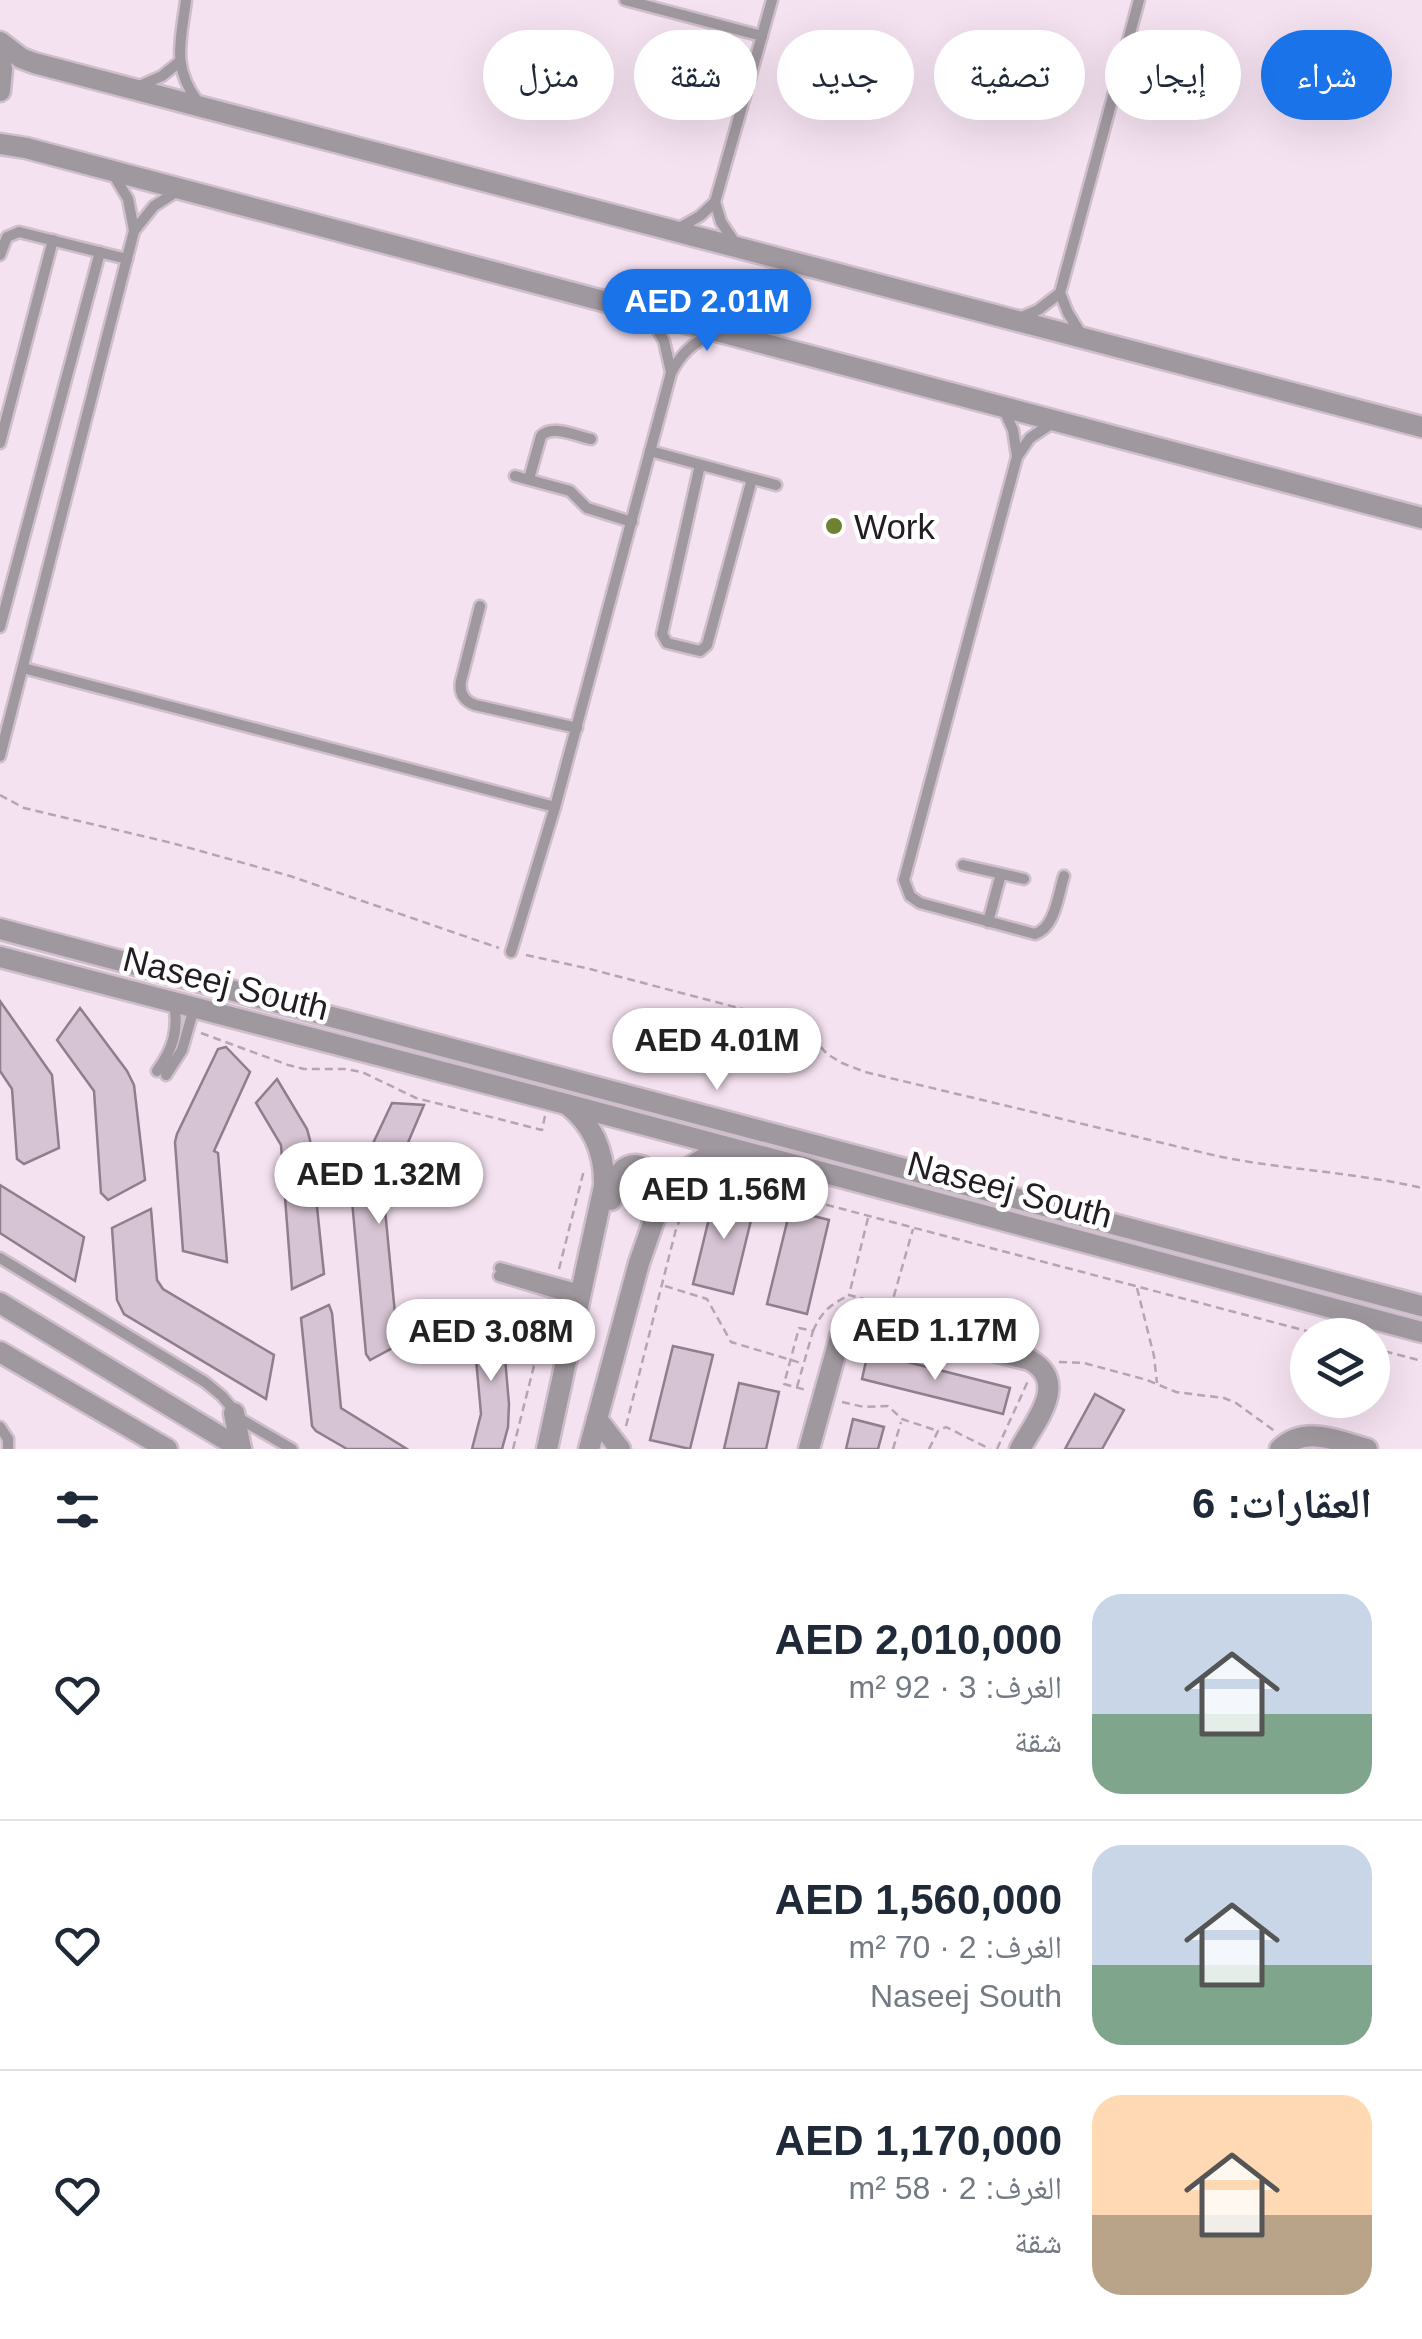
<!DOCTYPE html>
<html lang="ar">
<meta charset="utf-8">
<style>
:root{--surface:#fff;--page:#f2f2f3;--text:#1f2937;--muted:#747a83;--line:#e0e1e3;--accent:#1a73e8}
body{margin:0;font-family:Arial,"Noto Naskh Arabic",sans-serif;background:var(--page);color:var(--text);direction:rtl;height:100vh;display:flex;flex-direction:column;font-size:38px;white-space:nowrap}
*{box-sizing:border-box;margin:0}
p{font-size:32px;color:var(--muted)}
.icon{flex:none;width:55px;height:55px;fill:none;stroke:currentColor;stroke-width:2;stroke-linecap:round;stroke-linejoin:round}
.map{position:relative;height:1449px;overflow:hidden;direction:ltr}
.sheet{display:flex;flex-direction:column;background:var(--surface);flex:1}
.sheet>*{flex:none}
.top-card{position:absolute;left:30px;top:30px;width:1362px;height:90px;direction:rtl;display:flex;gap:20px}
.tools{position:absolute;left:1290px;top:1318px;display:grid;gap:20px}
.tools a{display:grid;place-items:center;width:100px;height:100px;border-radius:50%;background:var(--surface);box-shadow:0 10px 40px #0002;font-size:50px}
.price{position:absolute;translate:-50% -85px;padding:0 22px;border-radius:35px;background:#fff;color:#222;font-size:32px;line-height:65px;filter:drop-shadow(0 2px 5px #0008)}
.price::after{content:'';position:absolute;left:50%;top:60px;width:30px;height:22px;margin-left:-15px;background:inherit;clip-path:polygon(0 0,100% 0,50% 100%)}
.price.selected{background:var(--accent);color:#fff}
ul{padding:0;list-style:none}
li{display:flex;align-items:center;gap:30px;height:250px;padding:0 50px}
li+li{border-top:2px solid var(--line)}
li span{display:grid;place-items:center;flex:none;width:280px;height:200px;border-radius:30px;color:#555}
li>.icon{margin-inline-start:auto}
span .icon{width:120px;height:120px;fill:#fffc;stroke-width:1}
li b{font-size:42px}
h2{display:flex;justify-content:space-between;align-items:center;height:120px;padding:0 50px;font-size:42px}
.chip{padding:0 35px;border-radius:45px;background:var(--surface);box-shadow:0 10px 40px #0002;font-size:35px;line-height:90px}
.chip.selected{background:var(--accent);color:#fff}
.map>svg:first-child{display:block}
.building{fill:#d6c3d3;stroke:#8f7e8c;stroke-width:2.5}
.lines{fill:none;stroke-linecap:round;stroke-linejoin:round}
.service-casing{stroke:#cfbecc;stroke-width:15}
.minor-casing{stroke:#cfbecc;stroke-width:25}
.path{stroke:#b5a5b2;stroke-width:2.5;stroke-dasharray:8 5;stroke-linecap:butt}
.service{stroke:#9f989e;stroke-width:10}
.minor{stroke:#9f989e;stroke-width:20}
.poi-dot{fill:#6f8233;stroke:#fff;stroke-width:4}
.labels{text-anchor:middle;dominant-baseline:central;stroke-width:9;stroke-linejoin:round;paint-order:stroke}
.poi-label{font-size:35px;fill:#231c22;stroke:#fff;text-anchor:start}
.street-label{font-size:35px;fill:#231c22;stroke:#fff}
</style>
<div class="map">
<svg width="1422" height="1449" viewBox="0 0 1422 1449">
<rect width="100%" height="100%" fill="#f5e2f1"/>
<g class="building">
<polygon points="0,1001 52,1075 59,1148 24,1164 17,1159 12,1089 0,1071"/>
<polygon points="80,1008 127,1071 134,1085 145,1180 108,1200 101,1193 94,1091 57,1040"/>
<polygon points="226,1047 250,1072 214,1151 218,1153 227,1262 183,1251 175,1142 177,1134 218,1049"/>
<polygon points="277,1079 307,1129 310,1140 324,1274 292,1289 281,1145 256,1103"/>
<polygon points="392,1103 424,1105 384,1199 398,1345 370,1360 366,1354 351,1190"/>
<polygon points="0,1185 84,1237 75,1281 0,1233"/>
<polygon points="716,1190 756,1200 733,1294 693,1284"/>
<polygon points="151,1209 157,1280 163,1289 274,1355 266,1399 124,1314 117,1300 112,1228"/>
<polygon points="790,1210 829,1220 807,1314 767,1304"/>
<polygon points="329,1305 332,1313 341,1408 407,1449 347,1449 316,1431 312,1426 301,1318"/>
<polygon points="501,1312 509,1404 508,1427 502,1449 472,1449 481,1414 473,1326"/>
<polygon points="673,1346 713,1355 690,1449 650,1440"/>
<polygon points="868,1352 1010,1388 1003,1414 862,1379"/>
<polygon points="739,1383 779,1392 766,1449 724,1449"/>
<polygon points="1095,1394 1124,1410 1102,1449 1065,1449"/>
<polygon points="853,1419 884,1427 878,1449 846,1449"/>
</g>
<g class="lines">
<g class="service-casing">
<g id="service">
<path d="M186,0C181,41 171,66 198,102"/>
<polyline points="625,0 762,36"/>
<polyline points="137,87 162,76 178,63"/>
<polyline points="112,172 128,199 134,230"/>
<polyline points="715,202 721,222 735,243"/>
<polyline points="679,228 700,216 715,202 772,0"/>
<polyline points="0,255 7,237 19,232 127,259"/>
<polyline points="1060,293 1068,313 1081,334"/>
<polyline points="648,314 664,341 671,372"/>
<polyline points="1019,318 1038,310 1060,293 1139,0"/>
<polyline points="1004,410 1013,430 1017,456"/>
<path d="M1051,424L1030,438L1017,457L904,880L910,896L920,903L1035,934C1055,928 1058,895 1064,876"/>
<polyline points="0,443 53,240"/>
<polyline points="650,451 776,485"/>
<polyline points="700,465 662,634 667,643 700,651 707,645 752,479"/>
<polyline points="515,476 570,491 587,508 632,522"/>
<path d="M529,479L541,436C553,424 576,436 591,439"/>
<path d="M480,606L461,681C459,693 464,701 475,705L577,728"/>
<polyline points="0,627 100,252"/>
<polyline points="23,668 555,807"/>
<polyline points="0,756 134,231 154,206 176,192"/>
<polyline points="963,865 1024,879"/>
<polyline points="988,922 1001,874"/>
<path d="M511,952L555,807L671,373C681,354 693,342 713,334"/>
<path d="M157,1071C173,1049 179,1030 174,1004"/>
<polyline points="166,1075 182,1050 194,1008"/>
<polyline points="0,1258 205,1382 222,1396 242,1420 292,1449"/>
<polyline points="500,1268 581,1290"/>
<polyline points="499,1276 579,1300"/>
<polyline points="0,1427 8,1439 8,1449"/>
</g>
</g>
<g class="minor-casing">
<g id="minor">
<polyline points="0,42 21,58 34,63 1422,427"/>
<polyline points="0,58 2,69 0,91"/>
<polyline points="0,144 26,148 1422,518"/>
<polyline points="0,929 1422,1306"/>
<polyline points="0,957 566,1104 1422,1332"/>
<path d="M611,1200C613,1192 615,1182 619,1175C628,1158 653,1164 655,1184C655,1192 651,1200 649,1208"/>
<polyline points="0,1303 241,1449"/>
<polyline points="0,1352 167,1449"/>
<polyline points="234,1413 241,1449"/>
<polyline points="597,1419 620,1449"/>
<path d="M547,1449L604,1186C605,1153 594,1126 568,1105"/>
<polyline points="589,1449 639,1263 659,1206 670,1186 686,1170 723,1146"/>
<path d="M809,1449L840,1337C847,1326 856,1320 870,1320L1030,1360C1069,1383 1036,1420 1020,1449"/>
<path d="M1280,1449C1305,1425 1338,1441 1367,1449"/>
</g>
</g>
<g class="path">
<polyline points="0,795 24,808 172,843 290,876 499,948"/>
<path d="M526,955L590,969L777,1018L798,1027L813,1038L827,1054L842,1063L865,1072L1217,1156C1285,1170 1354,1172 1422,1188"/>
<polyline points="201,1033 288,1065 304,1069 345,1069 362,1072 416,1098 542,1130 545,1116"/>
<polyline points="713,1175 1322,1335"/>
<polyline points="868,1218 849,1295 871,1301"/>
<polyline points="559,1269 584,1170"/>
<polyline points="665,1286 707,1299 731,1342 801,1363"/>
<polyline points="1137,1288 1154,1356 1157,1383"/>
<polyline points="888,1305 891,1306 913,1229"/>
<path d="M813,1331C821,1313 829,1305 848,1296"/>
<polyline points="1372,1348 1422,1361"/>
<polyline points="1059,1362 1084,1363 1147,1380 1176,1392 1224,1398 1236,1403 1276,1432"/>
<polyline points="797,1387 813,1331 799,1328 784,1384 806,1390"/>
<polyline points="842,1402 864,1407 888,1406 902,1419 938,1431"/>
<polyline points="626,1426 676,1229 691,1194"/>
<polyline points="513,1449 549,1306"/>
<polyline points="893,1449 901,1422"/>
<polyline points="929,1449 938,1431 946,1427 990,1449"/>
<polyline points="997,1449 1028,1381"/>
</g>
<use href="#service" class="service"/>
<use href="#minor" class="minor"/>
</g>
<circle class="poi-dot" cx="834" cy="526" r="10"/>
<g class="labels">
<g class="poi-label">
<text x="854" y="526">Work</text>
</g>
<g class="street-label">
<text transform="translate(226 983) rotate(14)">Naseej South</text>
<text transform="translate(1010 1189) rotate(15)">Naseej South</text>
</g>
</g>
</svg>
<div class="tools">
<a><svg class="icon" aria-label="layers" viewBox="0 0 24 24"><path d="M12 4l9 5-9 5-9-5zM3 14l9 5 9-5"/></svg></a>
</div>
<b class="price selected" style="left:707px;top:354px">AED 2.01M</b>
<b class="price" style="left:717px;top:1093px">AED 4.01M</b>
<b class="price" style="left:379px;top:1227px">AED 1.32M</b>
<b class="price" style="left:724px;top:1242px">AED 1.56M</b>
<b class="price" style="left:935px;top:1383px">AED 1.17M</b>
<b class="price" style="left:491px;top:1384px">AED 3.08M</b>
<div class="top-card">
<a class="chip selected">شراء</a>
<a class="chip">إيجار</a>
<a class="chip">تصفية</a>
<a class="chip">جديد</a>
<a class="chip">شقة</a>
<a class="chip">منزل</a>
</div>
</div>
<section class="sheet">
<h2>العقارات: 6<svg class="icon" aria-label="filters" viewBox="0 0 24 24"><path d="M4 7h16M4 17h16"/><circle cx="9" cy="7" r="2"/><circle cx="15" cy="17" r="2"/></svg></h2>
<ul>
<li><span style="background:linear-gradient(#c9d6e8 60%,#7fa58c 0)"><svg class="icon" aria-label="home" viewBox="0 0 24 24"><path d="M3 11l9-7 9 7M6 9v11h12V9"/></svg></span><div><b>AED 2,010,000</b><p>الغرف: 3 · 92 m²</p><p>شقة</p></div><svg class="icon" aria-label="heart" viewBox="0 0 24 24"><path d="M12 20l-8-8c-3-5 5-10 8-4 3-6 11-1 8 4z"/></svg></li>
<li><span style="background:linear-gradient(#c9d6e8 60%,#7fa58c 0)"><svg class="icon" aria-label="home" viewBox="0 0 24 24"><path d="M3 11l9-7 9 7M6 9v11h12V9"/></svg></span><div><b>AED 1,560,000</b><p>الغرف: 2 · 70 m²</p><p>Naseej South</p></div><svg class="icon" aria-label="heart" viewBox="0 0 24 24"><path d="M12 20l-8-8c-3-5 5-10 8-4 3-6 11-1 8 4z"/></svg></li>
<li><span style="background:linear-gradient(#ffd9b3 60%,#b9a48a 0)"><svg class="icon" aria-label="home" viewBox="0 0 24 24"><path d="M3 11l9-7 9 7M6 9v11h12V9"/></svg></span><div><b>AED 1,170,000</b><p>الغرف: 2 · 58 m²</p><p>شقة</p></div><svg class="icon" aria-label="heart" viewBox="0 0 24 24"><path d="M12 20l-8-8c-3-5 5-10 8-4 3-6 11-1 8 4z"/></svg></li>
</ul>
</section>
